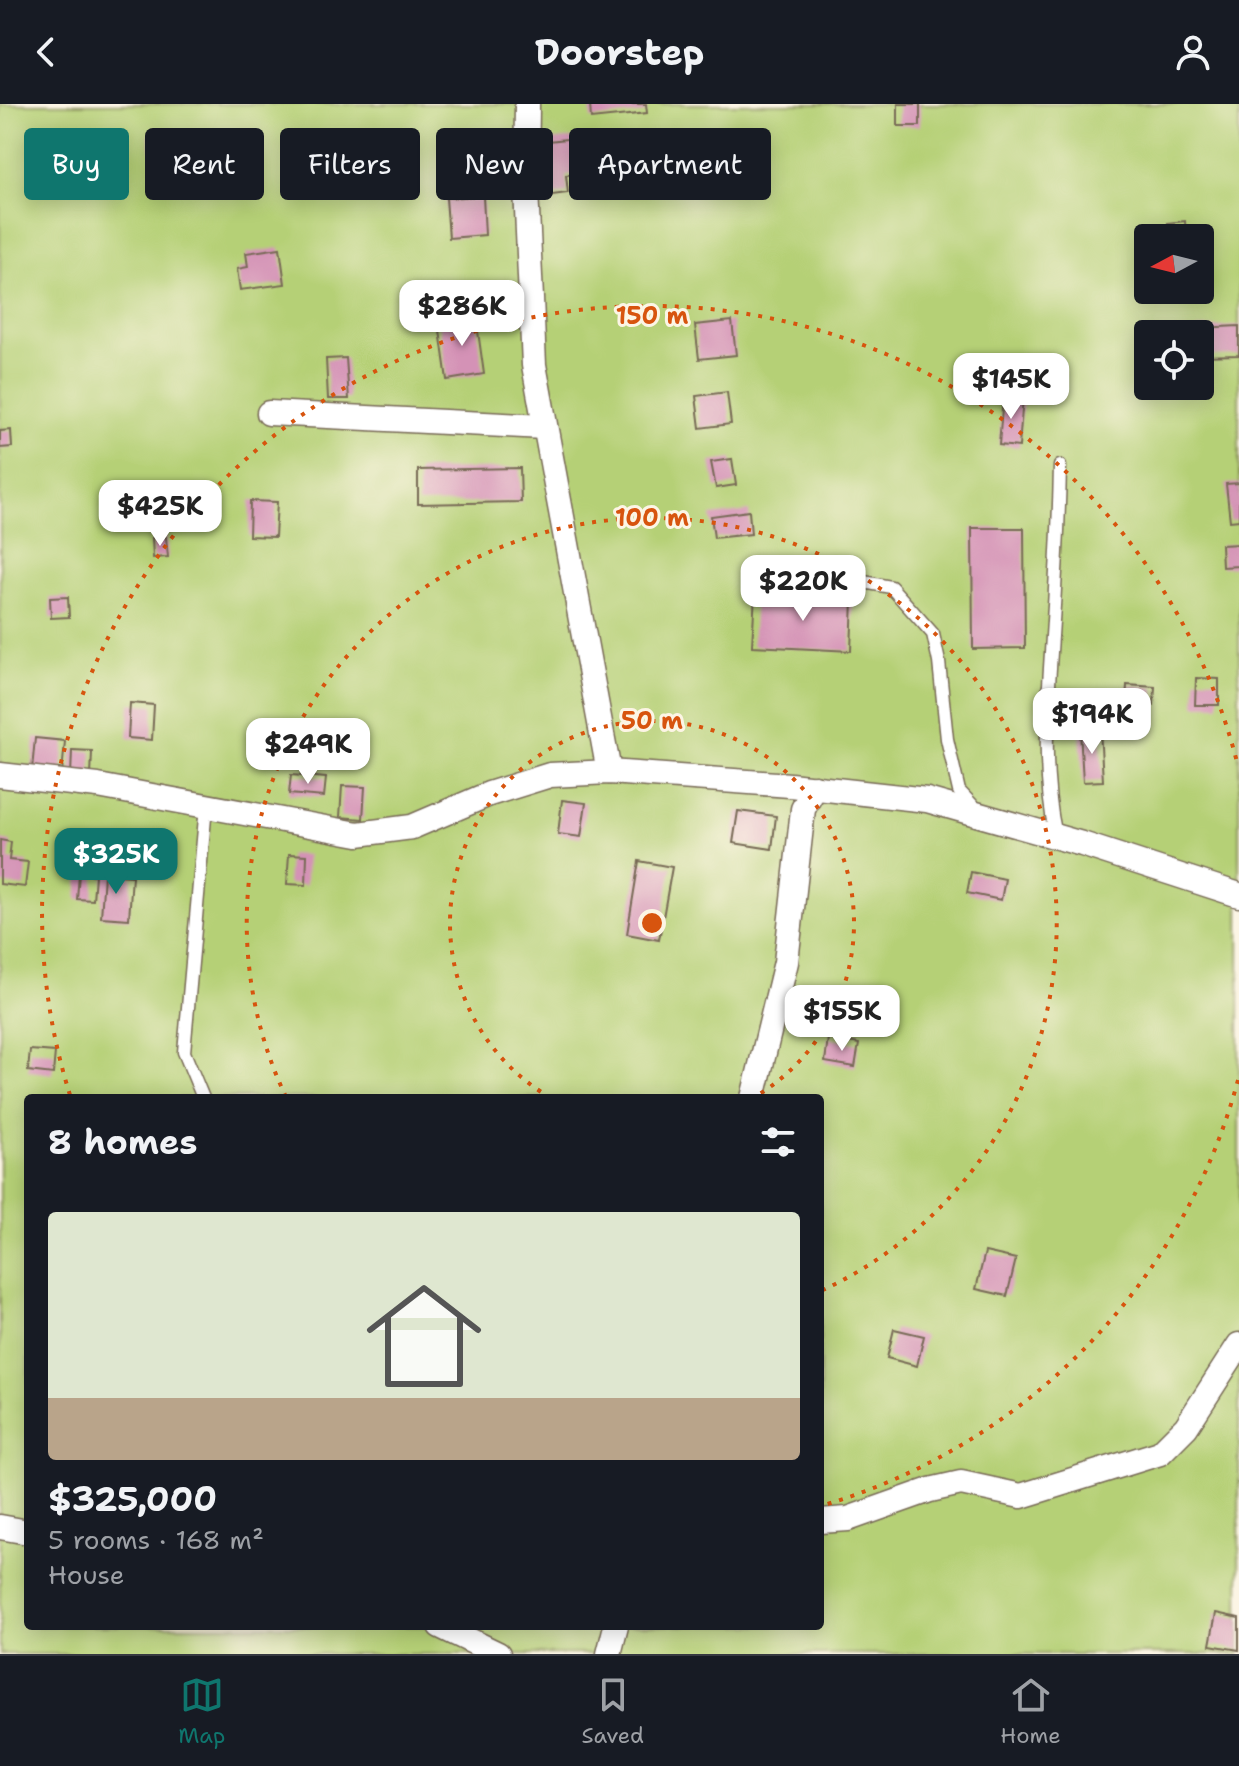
<!DOCTYPE html>
<meta charset="utf-8">
<style>
:root{--surface:#171b24;--page:#20242c;--text:#f1f3f6;--muted:#9ea1a6;--line:#363941;--accent:#0f766e}
body{margin:0;font-family:"Shantell Sans",sans-serif;background:var(--page);color:var(--text);height:100vh;display:flex;flex-direction:column;font-size:30px;white-space:nowrap}
*{box-sizing:border-box;margin:0}
p{font-size:26px;color:var(--muted)}
.icon{flex:none;width:44px;height:44px;fill:none;stroke:currentColor;stroke-width:2;stroke-linecap:round;stroke-linejoin:round}
.map{position:relative;flex:1;overflow:hidden}
.side{position:absolute;left:24px;top:990px;width:800px;height:536px;display:flex;flex-direction:column;background:var(--surface);border-radius:8px;box-shadow:0 4px 20px #0003}
.side>*{flex:none}
.top-card{position:absolute;left:24px;top:24px;width:800px;height:72px;display:flex;gap:16px}
.needle{width:52px;rotate:263deg}
.buttons{position:absolute;left:1134px;top:120px;display:grid;gap:16px}
.buttons a{display:grid;place-items:center;width:80px;height:80px;border-radius:8px;background:var(--surface);box-shadow:0 4px 20px #0003;font-size:40px}
.price{position:absolute;translate:-50% -68px;padding:0 18px;border-radius:16px;background:#fff;color:#222;font-size:26px;line-height:52px;filter:drop-shadow(0 2px 4px #0008)}
.price::after{content:'';position:absolute;left:50%;top:48px;width:24px;height:18px;margin-left:-12px;background:inherit;clip-path:polygon(0 0,100% 0,50% 100%)}
.price.active{background:var(--accent);color:#fff}
ul{padding:0;list-style:none}
li{display:grid;align-content:center;gap:16px;height:424px;padding:0 24px}
li span{display:grid;place-items:center;height:248px;border-radius:8px;color:#555}
li>.icon{margin-inline-start:auto}
span .icon{width:144px;height:144px;fill:#fffc;stroke-width:1}
li b{font-size:34px}
h2{display:flex;justify-content:space-between;align-items:center;height:96px;padding:0 24px;font-size:34px}
.pill{padding:0 28px;border-radius:8px;background:var(--surface);box-shadow:0 4px 20px #0003;font-size:28px;line-height:72px}
.pill.active{background:var(--accent);color:#fff}
header{display:flex;justify-content:space-between;align-items:center;height:104px;padding:0 24px;background:var(--surface);font-size:36px;font-weight:700}
.menu{display:flex;justify-content:space-around;align-items:center;height:112px;border-top:2px solid var(--line);background:var(--surface);font-size:22px;color:var(--muted)}
.menu a{display:grid;justify-items:center;gap:4px}
.menu .active{color:var(--accent)}
.map>svg:first-child{display:block}
.green{fill:#b5d076;stroke:#787d4a;stroke-width:2;fill-rule:evenodd}
.building{fill:#d492b6}
.lines{fill:none;stroke-linecap:round;stroke-linejoin:round}
.service-casing{stroke:#786a57;stroke-width:15}
.minor-casing{stroke:#786a57;stroke-width:27}
.service{stroke:#fff;stroke-width:12}
.minor{stroke:#fff;stroke-width:24}
.ring{fill:none;stroke:#d7540e;stroke-width:4;stroke-dasharray:4 8}
.centre{fill:#d7540e;stroke:#fcf5e5;stroke-width:4}
.ring-label{font-size:24px;text-anchor:middle;font-weight:bold;fill:#d7540e;stroke:#fcf5e5;stroke-width:6;stroke-linejoin:round;paint-order:stroke}
</style>
<header><svg class="icon" aria-label="back" viewBox="0 0 24 24"><path d="M15 5l-7 7 7 7"/></svg>Doorstep<svg class="icon" aria-label="person" viewBox="0 0 24 24"><circle cx="12" cy="8" r="4"/><path d="M4 21q1-7 8-7t8 7"/></svg></header>
<div class="map">
<svg width="1239" height="1550" viewBox="0 0 1239 1550">
<rect width="100%" height="100%" fill="#fcf5e5"/>
<filter id="ink" filterUnits="userSpaceOnUse"><feTurbulence type="fractalNoise" baseFrequency=".0125" numOctaves="2"/><feDisplacementMap in="SourceGraphic" scale="16" xChannelSelector="R" yChannelSelector="G"/><feConvolveMatrix kernelMatrix="1 2 1 2 8 2 1 2 1" color-interpolation-filters="sRGB"/></filter>
<filter id="wash" filterUnits="userSpaceOnUse"><feTurbulence type="fractalNoise" baseFrequency=".006" numOctaves="4" result="noise"/><feDisplacementMap in="SourceGraphic" scale="32" xChannelSelector="R" yChannelSelector="G"/><feGaussianBlur stdDeviation="1.8" result="paint"/><feColorMatrix in="noise" values="0 0 0 0 0 0 0 0 0 0 0 0 0 0 0 0 0 1.4 0 .05"/><feComposite in="paint" operator="in"/></filter>
<g filter="url(#wash)">
<rect width="100%" height="100%" fill="#e9e2c1"/>
<path class="green" d="M0,0H1239V1550H0ZM1148,134H1200V186H1148ZM1148,230H1200V282H1148ZM28,994H820V1522H28Z"/>
<g id="blocks">
<g class="building">
<polygon points="590,0 646,0 647,9 591,15"/>
<rect x="898" y="0" width="22" height="22"/>
<polygon points="196,26 199,47 152,52 149,31"/>
<polygon points="576,34 579,70 566,71 568,89 545,92 539,38"/>
<polygon points="483,92 485,131 449,134 446,94"/>
<polygon points="1185,117 1186,134 1169,134 1168,119"/>
<polygon points="280,144 285,180 240,186 237,165 248,163 246,149"/>
<polygon points="476,213 484,270 447,276 439,219"/>
<polygon points="732,217 736,251 699,255 695,221"/>
<polygon points="1239,222 1239,251 1200,252 1198,224"/>
<polygon points="346,254 349,295 328,295 326,255"/>
<polygon points="727,288 731,320 700,324 696,292"/>
<polygon points="1003,292 1023,293 1019,343 999,341"/>
<polygon points="11,326 12,343 0,344 0,327"/>
<polygon points="732,355 736,381 716,384 711,358"/>
<polygon points="520,364 521,398 418,400 418,366"/>
<polygon points="1239,379 1239,416 1230,417 1226,380"/>
<polygon points="250,397 277,398 275,433 249,432"/>
<polygon points="749,407 751,430 714,434 711,412"/>
<polygon points="972,424 1024,424 1025,544 973,545"/>
<polygon points="166,433 168,453 153,454 152,434"/>
<polygon points="1239,440 1239,462 1222,463 1221,441"/>
<polygon points="755,490 853,495 851,547 752,542"/>
<polygon points="68,493 69,513 51,514 50,494"/>
<polygon points="1196,574 1219,575 1219,601 1195,601"/>
<polygon points="1127,581 1155,583 1154,601 1126,598"/>
<polygon points="130,599 154,601 152,636 128,634"/>
<polygon points="1100,625 1103,677 1083,678 1080,626"/>
<polygon points="35,634 65,637 62,669 32,666"/>
<polygon points="72,646 92,647 91,673 71,672"/>
<polygon points="291,671 326,674 324,693 289,690"/>
<polygon points="342,682 365,683 363,715 340,713"/>
<polygon points="562,696 586,699 581,733 558,730"/>
<polygon points="738,707 776,712 772,745 733,739"/>
<polygon points="0,736 11,738 9,756 28,758 25,783 0,780"/>
<polygon points="289,750 307,751 306,781 287,780"/>
<polygon points="639,757 672,763 659,836 627,830"/>
<polygon points="971,768 1005,775 1001,796 967,789"/>
<polygon points="79,770 95,771 93,796 77,795"/>
<polygon points="104,770 132,772 129,815 101,813"/>
<polygon points="828,934 859,940 855,963 825,958"/>
<polygon points="30,946 55,948 53,970 28,967"/>
<polygon points="985,1148 1016,1155 1007,1192 976,1185"/>
<polygon points="894,1225 924,1232 917,1262 887,1254"/>
<polygon points="1216,1509 1239,1514 1239,1546 1210,1541"/>
</g>
</g>
</g>
<g filter="url(#ink)">
<use href="#blocks" fill-opacity="0" stroke="#786a57" stroke-width="2"/>
<g class="lines">
<g class="service-casing">
<g id="service">
<polyline points="766,473 847,475 891,483 933,530 939,558 947,635 959,687 977,706"/>
<path d="M1056,732C1041,666 1048,600 1052,532C1056,475 1059,419 1060,362"/>
<polyline points="203,994 184,948 206,702"/>
</g>
</g>
<g class="minor-casing">
<g id="minor">
<polyline points="527,0 526,84 534,261 609,668"/>
<polyline points="269,309 544,323"/>
<polyline points="0,671 98,682 358,730 412,723 489,690 550,671 609,668 790,681 927,696 1082,740 1239,791"/>
<polyline points="753,994 786,858 803,705 815,683"/>
<polyline points="820,1417 848,1415 930,1386 961,1379 1021,1392 1160,1349 1186,1323 1239,1241"/>
<polyline points="0,1423 28,1428"/>
<polyline points="440,1522 498,1550"/>
<polyline points="609,1550 616,1522"/>
</g>
</g>
<use href="#service" class="service"/>
<use href="#minor" class="minor"/>
</g>
</g>
<g class="ring">
<path d="M551 994A202 202 0 1 1 753 994"/>
<path d="M286 993A405 405 0 1 1 823 1186"/>
<path d="M1238 976A607 607 0 0 1 824 1401M70 991A607 607 0 1 1 1238 662"/>
</g>
<circle cx="652" cy="819" r="12" class="centre"/>
<g class="ring-label">
<text x="652" y="220">150 m</text>
<text x="652" y="422">100 m</text>
<text x="652" y="625">50 m</text>
</g>
</svg>
<div class="buttons">
<a><svg class="needle" viewBox="-14 -14 28 28"><path d="M0-13l5 13h-10z" fill="#e53935"/><path d="M0 13l5-13h-10z" fill="#9ea1a6"/></svg></a>
<a><svg class="icon" aria-label="locate" viewBox="0 0 24 24"><circle cx="12" cy="12" r="6"/><path d="M12 2v4M12 18v4M2 12h4M18 12h4"/></svg></a>
</div>
<b class="price" style="left:462px;top:244px">$286K</b>
<b class="price" style="left:1011px;top:317px">$145K</b>
<b class="price" style="left:160px;top:444px">$425K</b>
<b class="price" style="left:803px;top:519px">$220K</b>
<b class="price" style="left:1092px;top:652px">$194K</b>
<b class="price" style="left:308px;top:682px">$249K</b>
<b class="price active" style="left:116px;top:792px">$325K</b>
<b class="price" style="left:842px;top:949px">$155K</b>
<div class="top-card">
<a class="pill active">Buy</a>
<a class="pill">Rent</a>
<a class="pill">Filters</a>
<a class="pill">New</a>
<a class="pill">Apartment</a>
</div>
<section class="side">
<h2>8 homes<svg class="icon" aria-label="filters" viewBox="0 0 24 24"><path d="M4 7h16M4 17h16"/><circle cx="9" cy="7" r="2"/><circle cx="15" cy="17" r="2"/></svg></h2>
<ul>
<li><span style="background:linear-gradient(#dfe7d0 75%,#b9a48a 0)"><svg class="icon" aria-label="home" viewBox="0 0 24 24"><path d="M3 11l9-7 9 7M6 9v11h12V9"/></svg></span><div><b>$325,000</b><p>5 rooms · 168 m²</p><p>House</p></div></li>
</ul>
</section>
</div>
<nav class="menu">
<a class="active"><svg class="icon" aria-label="map" viewBox="0 0 24 24"><path d="M3 6l6-2 6 2 6-2v14l-6 2-6-2-6 2zM9 4v14M15 6v14"/></svg>Map</a>
<a><svg class="icon" aria-label="saved" viewBox="0 0 24 24"><path d="M7 4h10v16l-5-4-5 4z"/></svg>Saved</a>
<a><svg class="icon" aria-label="home" viewBox="0 0 24 24"><path d="M3 11l9-7 9 7M6 9v11h12V9"/></svg>Home</a>
</nav>
